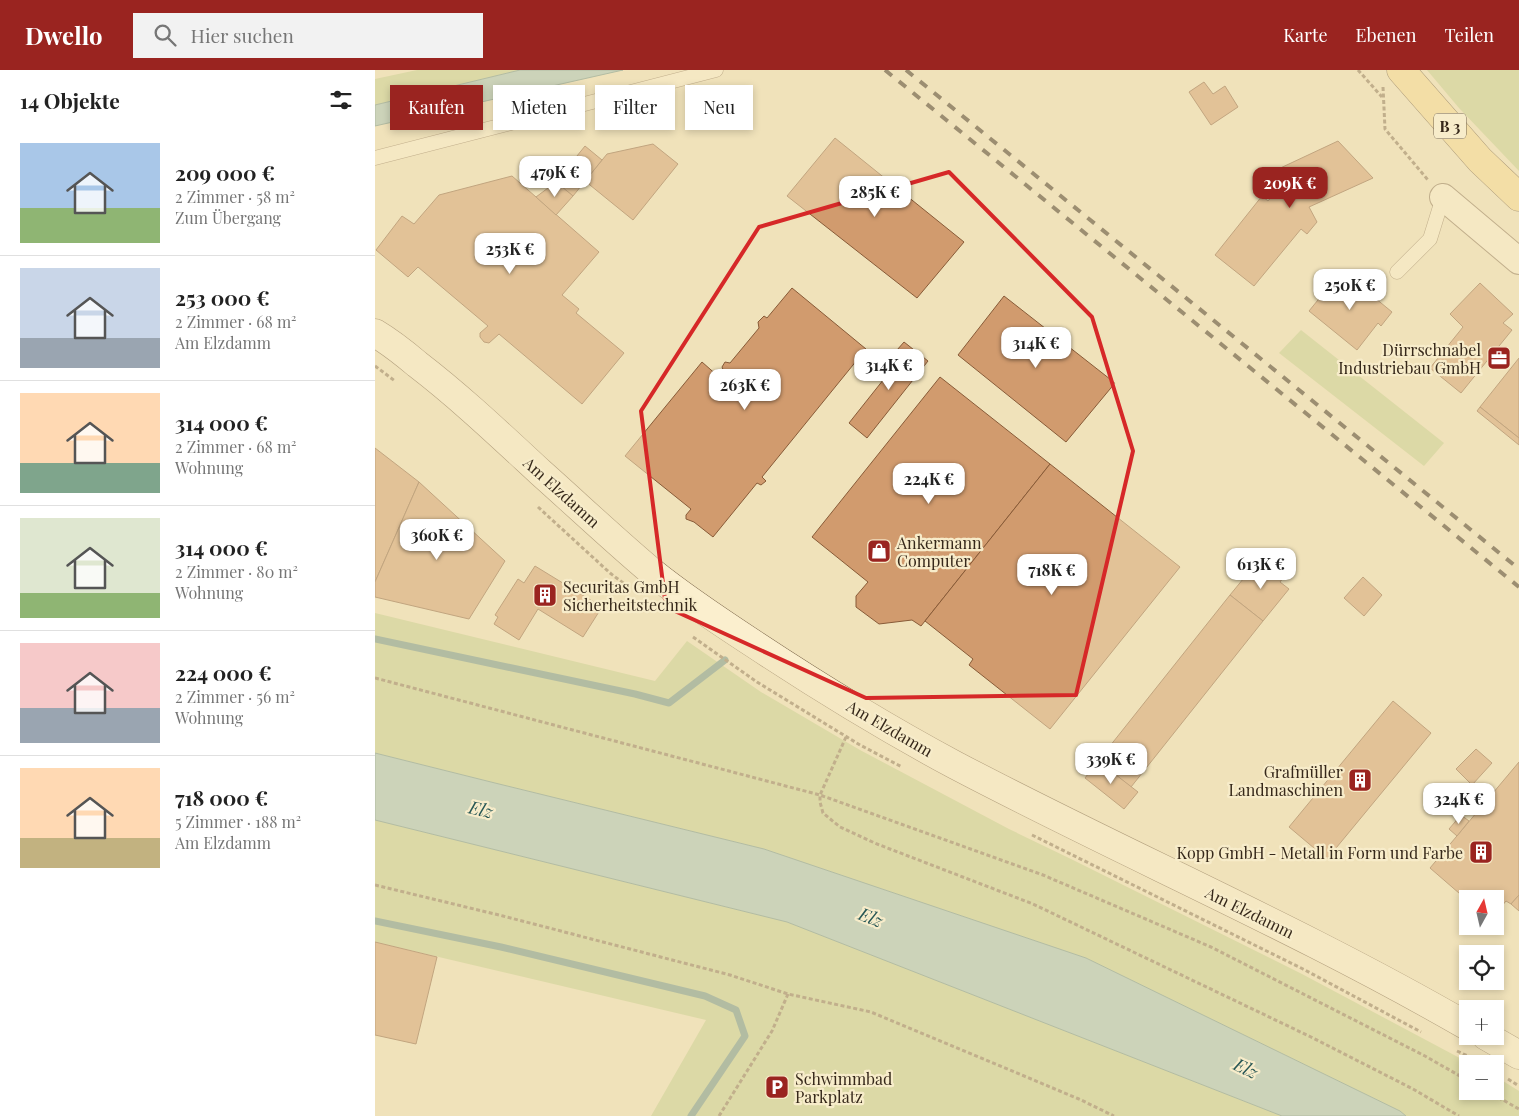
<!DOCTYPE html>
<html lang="de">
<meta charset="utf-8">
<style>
:root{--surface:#fff;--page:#f2f2f2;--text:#222;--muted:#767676;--line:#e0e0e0;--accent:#9a2420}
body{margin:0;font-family:"Playfair Display",serif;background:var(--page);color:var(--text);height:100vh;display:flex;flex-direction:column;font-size:19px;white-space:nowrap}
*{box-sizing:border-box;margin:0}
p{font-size:16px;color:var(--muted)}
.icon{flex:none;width:28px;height:28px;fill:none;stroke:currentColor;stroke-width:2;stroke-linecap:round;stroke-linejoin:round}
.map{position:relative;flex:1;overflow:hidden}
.side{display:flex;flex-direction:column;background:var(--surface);width:375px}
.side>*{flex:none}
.top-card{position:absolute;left:15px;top:15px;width:475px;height:45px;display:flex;gap:10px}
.needle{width:32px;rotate:8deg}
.controls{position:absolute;left:1084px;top:820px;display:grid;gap:10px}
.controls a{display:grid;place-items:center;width:45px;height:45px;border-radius:0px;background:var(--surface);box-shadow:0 2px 8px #0003;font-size:25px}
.price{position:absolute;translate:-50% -42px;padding:0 11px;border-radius:10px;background:#fff;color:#222;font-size:16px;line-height:32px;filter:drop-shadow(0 1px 2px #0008)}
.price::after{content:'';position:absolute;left:50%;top:30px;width:15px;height:11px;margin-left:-8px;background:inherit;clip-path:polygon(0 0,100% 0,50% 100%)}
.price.selected{background:var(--accent);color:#fff}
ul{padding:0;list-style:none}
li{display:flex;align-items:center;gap:15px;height:125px;padding:0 20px}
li+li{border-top:1px solid var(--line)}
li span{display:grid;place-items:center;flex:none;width:140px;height:100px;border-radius:0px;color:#555}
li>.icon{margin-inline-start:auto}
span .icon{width:60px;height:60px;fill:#fffc;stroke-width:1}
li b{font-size:21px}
h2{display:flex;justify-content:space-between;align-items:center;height:60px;padding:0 20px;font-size:21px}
.pill{padding:0 18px;border-radius:0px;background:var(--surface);box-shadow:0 2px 8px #0003;font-size:18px;line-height:45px}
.pill.selected{background:var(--accent);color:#fff}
header{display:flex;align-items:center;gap:30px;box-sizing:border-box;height:70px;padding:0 25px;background:var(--accent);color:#fff}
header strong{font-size:24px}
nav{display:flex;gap:28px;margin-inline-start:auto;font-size:18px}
.search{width:350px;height:45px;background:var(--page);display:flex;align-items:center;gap:12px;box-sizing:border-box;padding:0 18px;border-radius:0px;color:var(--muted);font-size:19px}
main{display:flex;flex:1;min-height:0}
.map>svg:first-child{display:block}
.green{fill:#c4ce8e}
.water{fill:#9fc0b8;stroke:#678e86}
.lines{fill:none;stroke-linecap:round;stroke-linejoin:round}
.stream{stroke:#678e86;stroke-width:7}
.building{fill:#d19b6e;stroke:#885b38}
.lane-casing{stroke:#887154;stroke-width:15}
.street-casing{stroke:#887154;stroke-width:28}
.secondary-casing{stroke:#695237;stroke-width:29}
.primary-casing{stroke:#543f29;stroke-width:29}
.path{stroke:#887154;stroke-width:3;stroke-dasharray:4 2.5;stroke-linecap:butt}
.lane{stroke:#fbefce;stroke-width:14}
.street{stroke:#fbefce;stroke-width:26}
.secondary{stroke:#fbefce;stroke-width:28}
.primary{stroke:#f7da8e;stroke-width:28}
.rail{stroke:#36281a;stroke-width:4;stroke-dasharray:9 9;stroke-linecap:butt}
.marked{fill:none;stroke:#d62828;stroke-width:4;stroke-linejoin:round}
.labels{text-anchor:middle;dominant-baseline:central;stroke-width:4.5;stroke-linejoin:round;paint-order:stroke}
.shield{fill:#f7ecca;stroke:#70634f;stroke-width:1}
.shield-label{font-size:15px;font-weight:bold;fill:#36281a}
.poi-label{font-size:16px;fill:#36281a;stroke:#f7ecca;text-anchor:end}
.street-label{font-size:16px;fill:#36281a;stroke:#f7ecca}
.water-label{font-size:18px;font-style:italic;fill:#285755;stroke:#f7ecca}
</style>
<header>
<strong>Dwello</strong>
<div class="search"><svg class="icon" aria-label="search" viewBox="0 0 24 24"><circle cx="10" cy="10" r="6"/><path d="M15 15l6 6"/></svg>Hier suchen</div>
<nav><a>Karte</a><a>Ebenen</a><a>Teilen</a></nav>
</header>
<main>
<section class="side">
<h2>14 Objekte<svg class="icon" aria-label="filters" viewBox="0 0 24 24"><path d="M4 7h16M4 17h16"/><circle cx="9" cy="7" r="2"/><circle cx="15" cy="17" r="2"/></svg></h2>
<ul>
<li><span style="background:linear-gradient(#a9c7e8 65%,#8fb573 0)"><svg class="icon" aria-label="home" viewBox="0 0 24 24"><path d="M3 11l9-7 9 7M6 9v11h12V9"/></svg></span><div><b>209 000 €</b><p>2 Zimmer · 58 m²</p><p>Zum Übergang</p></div></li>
<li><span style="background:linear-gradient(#c9d6e8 70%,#9aa5b1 0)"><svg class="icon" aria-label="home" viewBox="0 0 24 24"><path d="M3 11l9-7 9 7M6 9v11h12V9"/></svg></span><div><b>253 000 €</b><p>2 Zimmer · 68 m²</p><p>Am Elzdamm</p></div></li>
<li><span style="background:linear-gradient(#ffd9b3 70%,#7fa58c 0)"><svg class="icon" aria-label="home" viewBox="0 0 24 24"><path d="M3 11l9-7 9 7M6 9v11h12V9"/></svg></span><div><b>314 000 €</b><p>2 Zimmer · 68 m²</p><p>Wohnung</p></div></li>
<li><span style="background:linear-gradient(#dfe7d0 75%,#8fb573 0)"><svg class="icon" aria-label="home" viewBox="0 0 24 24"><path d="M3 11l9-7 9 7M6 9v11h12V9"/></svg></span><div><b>314 000 €</b><p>2 Zimmer · 80 m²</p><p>Wohnung</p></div></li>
<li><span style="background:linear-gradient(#f6c9c9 65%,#9aa5b1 0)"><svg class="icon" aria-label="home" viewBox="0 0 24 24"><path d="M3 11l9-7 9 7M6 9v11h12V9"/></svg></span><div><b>224 000 €</b><p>2 Zimmer · 56 m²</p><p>Wohnung</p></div></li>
<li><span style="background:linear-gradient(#ffd9b3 70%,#c2b280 0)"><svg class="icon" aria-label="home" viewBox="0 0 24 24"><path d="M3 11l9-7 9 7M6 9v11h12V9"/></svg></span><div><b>718 000 €</b><p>5 Zimmer · 188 m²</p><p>Am Elzdamm</p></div></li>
</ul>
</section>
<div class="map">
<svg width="1144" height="1046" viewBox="0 0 1144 1046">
<rect width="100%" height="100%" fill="#f0e2ba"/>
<g class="green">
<polygon points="42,0 145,0 0,35 0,9"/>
<polygon points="1052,0 1144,0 1144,101 1084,38"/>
<polygon points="926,260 1069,373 1049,396 904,283"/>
<polygon points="0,543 280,611 312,571 386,622 485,680 634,759 696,789 927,904 1096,994 1092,994 1092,1021 1120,1021 1120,1006 1144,1021 1144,1046 1031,1046 1025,1041 711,888 389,779 120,713 0,683"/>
<polygon points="0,750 412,852 907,1046 276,1046 331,950 0,872"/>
</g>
<g class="water">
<polygon points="145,0 248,0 0,56 0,35"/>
<polygon points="0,683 120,713 389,779 711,888 1025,1041 1031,1046 907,1046 412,852 0,750"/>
</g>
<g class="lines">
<g class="stream">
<polyline points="0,569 260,624 294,633 350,590"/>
<polyline points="0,851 126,877 330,926 361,940 370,966 316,1046"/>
</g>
</g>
<g class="building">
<polygon points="829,12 838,24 850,16 863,37 836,55 814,22"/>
<polygon points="460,68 589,172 542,228 412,126"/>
<polygon points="963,71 998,108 934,137 942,152 932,164 926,159 879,216 840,185 887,126 893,131 906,116 899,101"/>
<polygon points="278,74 303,94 258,150 210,111 232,84"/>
<polygon points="210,76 227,90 198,126 181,112"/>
<polygon points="137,106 224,182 187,225 204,239 201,243 249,283 207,334 124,264 114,273 109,272 105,267 105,263 113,256 43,197 33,207 1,180 27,146 39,154 64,125"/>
<polygon points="181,112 198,126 181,145 161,127"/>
<polygon points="965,203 998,230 1000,228 1017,242 1006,256 1003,253 982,280 934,241"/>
<polygon points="1105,213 1138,244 1128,253 1137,260 1086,323 1055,298 1088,257 1075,244"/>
<polygon points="417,218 491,279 387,407 391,411 386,415 382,413 338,467 319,452 311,449 311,445 316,439 250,386 327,292 344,307 349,302 347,297 350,292 355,293 384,258 383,252 389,246 392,248"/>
<polygon points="629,226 740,313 691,372 583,285"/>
<polygon points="529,272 553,291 492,368 474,353 528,285 522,280"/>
<polygon points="1144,288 1144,368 1105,337"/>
<polygon points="565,307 675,394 546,556 537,550 504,554 481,537 481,526 493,512 437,467"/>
<polygon points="1105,337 1144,368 1144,375 1102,341"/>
<polygon points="0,378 44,412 0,512"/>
<polygon points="675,394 805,497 675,659 594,595 598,589 550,551"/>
<polygon points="44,412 130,491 94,549 0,527 0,512"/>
<polygon points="882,492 891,499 896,493 910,505 905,512 914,519 888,551 855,525"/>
<polygon points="160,496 227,537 208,567 163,539 144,570 119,554 123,547 120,545 143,509 149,513"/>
<polygon points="988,507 1007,525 989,546 969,528"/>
<polygon points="855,525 888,551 756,717 723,691"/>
<polygon points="1018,631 1056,663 952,789 914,757"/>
<polygon points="1101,679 1117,693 1097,715 1081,699"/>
<polygon points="723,691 763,722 749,739 710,708"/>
<polygon points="1144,692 1144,825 1136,834 1131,831 1121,843 1120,829 1092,829 1092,830 1055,798"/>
<polygon points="1086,745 1094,751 1082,766 1074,759"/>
<polygon points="1144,825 1144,841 1136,834"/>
<polygon points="0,872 62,887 41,974 0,965"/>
</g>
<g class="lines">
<g class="lane-casing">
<g id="lane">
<polyline points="0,88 341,0"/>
<polyline points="1022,202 1055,169 1068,127"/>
</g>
</g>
<g class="street-casing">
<polyline id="street" points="1068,127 1144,191"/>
</g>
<g class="secondary-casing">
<g id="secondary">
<path d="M0,263C15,272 29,283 42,294C85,327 125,365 165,402C202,435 239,470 277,502C309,528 344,551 379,574C444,617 511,658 580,695C749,784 926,860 1092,956"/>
<polyline points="1111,966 1144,985"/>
</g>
</g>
<g class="primary-casing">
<polyline id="primary" points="1026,0 1105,90 1144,127"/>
</g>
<g class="path">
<polyline points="983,0 1007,27"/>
<polyline points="1008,17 1010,59 1053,110"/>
<polyline points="0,296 20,311"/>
<polyline points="163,437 235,503 252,516"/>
<polyline points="318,567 382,612 485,675 527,697"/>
<polyline points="0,608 445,725 668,805 836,877 1050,986 1092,1010"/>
<polyline points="471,667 445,725 445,732 448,743 465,757 502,774 658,834 936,967 1038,1019 1084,1046"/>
<polyline points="657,765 928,899 1046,962"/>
<polyline points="0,815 128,846 355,905 413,924 496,942 704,1029 739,1046"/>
<polyline points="1082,981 1097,988"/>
<polyline points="1133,1009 1144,1016"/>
<polyline points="1112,1021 1144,1039"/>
<polyline points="344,1046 397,961 413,924"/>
</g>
<use href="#lane" class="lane"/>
<use href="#street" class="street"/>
<use href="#secondary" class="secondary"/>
<use href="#primary" class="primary"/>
<g class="rail">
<polyline points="510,0 1144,517"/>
<polyline points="531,0 1144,499"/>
</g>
</g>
<path d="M0 0H1144V1046H0ZM574,102L717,247L758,381L701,625L491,628L291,537L266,341L384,157Z" fill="#f0e2ba" fill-opacity=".55" fill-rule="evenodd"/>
<path class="marked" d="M574,102L717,247L758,381L701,625L491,628L291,537L266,341L384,157Z"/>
<defs>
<g id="office-square" transform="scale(1.25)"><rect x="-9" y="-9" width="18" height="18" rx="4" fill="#9a2420" stroke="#f7ecca"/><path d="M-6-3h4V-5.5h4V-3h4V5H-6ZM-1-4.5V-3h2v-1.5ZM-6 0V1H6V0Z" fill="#fff"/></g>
<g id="shop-square" transform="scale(1.25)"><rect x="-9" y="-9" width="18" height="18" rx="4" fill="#9a2420" stroke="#f7ecca"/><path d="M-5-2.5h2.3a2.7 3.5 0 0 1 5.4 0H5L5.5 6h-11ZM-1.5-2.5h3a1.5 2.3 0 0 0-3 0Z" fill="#fff"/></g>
<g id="building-square" transform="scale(1.25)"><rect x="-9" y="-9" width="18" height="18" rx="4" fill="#9a2420" stroke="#f7ecca"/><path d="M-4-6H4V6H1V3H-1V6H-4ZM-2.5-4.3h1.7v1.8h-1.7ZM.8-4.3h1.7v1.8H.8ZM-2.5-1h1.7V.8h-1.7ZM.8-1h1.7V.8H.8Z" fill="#fff"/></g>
<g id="parking-square" transform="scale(1.25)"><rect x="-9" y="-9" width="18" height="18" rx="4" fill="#9a2420" stroke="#f7ecca"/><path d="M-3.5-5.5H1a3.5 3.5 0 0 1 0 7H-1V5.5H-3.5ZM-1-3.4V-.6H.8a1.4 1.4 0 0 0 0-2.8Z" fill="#fff"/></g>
</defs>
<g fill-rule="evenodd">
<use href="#office-square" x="1124" y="288"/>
<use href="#shop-square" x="504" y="481"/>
<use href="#building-square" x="170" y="525"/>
<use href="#building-square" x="985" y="710"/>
<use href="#building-square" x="1106" y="782"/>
<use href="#parking-square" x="402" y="1017"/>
</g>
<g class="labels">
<rect class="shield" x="1059" y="43.5" width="32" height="25" rx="4"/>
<g class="shield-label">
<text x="1075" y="56">B 3</text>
</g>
<g class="poi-label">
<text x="1106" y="279">Dürrschnabel<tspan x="1106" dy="18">Industriebau GmbH</tspan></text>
<text x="522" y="472" text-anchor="start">Ankermann<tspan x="522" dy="18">Computer</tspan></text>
<text x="188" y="516" text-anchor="start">Securitas GmbH<tspan x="188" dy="18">Sicherheitstechnik</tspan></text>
<text x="968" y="701">Grafmüller<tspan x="968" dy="18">Landmaschinen</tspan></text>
<text x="1088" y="782">Kopp GmbH - Metall in Form und Farbe</text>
<text x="420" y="1008" text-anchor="start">Schwimmbad<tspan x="420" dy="18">Parkplatz</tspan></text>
</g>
<g class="street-label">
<text transform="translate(187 422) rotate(42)">Am Elzdamm</text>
<text transform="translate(515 658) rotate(30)">Am Elzdamm</text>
<text transform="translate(875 842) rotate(26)">Am Elzdamm</text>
</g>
<g class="water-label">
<text transform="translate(106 739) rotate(14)">Elz</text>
<text transform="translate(496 847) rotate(22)">Elz</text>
<text transform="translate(871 998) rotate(26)">Elz</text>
</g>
</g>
</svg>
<div class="controls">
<a><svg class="needle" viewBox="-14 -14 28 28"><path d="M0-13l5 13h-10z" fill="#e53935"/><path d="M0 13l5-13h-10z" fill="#767676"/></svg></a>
<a><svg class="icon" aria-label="locate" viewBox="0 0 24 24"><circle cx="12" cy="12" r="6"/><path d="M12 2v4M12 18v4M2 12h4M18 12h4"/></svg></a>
<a>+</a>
<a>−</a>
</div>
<b class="price" style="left:180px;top:128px">479K €</b>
<b class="price selected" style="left:915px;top:139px">209K €</b>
<b class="price" style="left:500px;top:148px">285K €</b>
<b class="price" style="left:135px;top:205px">253K €</b>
<b class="price" style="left:975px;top:241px">250K €</b>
<b class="price" style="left:661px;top:299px">314K €</b>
<b class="price" style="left:514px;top:321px">314K €</b>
<b class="price" style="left:370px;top:341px">263K €</b>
<b class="price" style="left:554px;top:435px">224K €</b>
<b class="price" style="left:62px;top:491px">360K €</b>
<b class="price" style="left:886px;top:520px">613K €</b>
<b class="price" style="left:677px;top:526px">718K €</b>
<b class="price" style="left:736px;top:715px">339K €</b>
<b class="price" style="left:1084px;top:755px">324K €</b>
<div class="top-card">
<a class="pill selected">Kaufen</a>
<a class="pill">Mieten</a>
<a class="pill">Filter</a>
<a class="pill">Neu</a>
</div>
</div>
</main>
